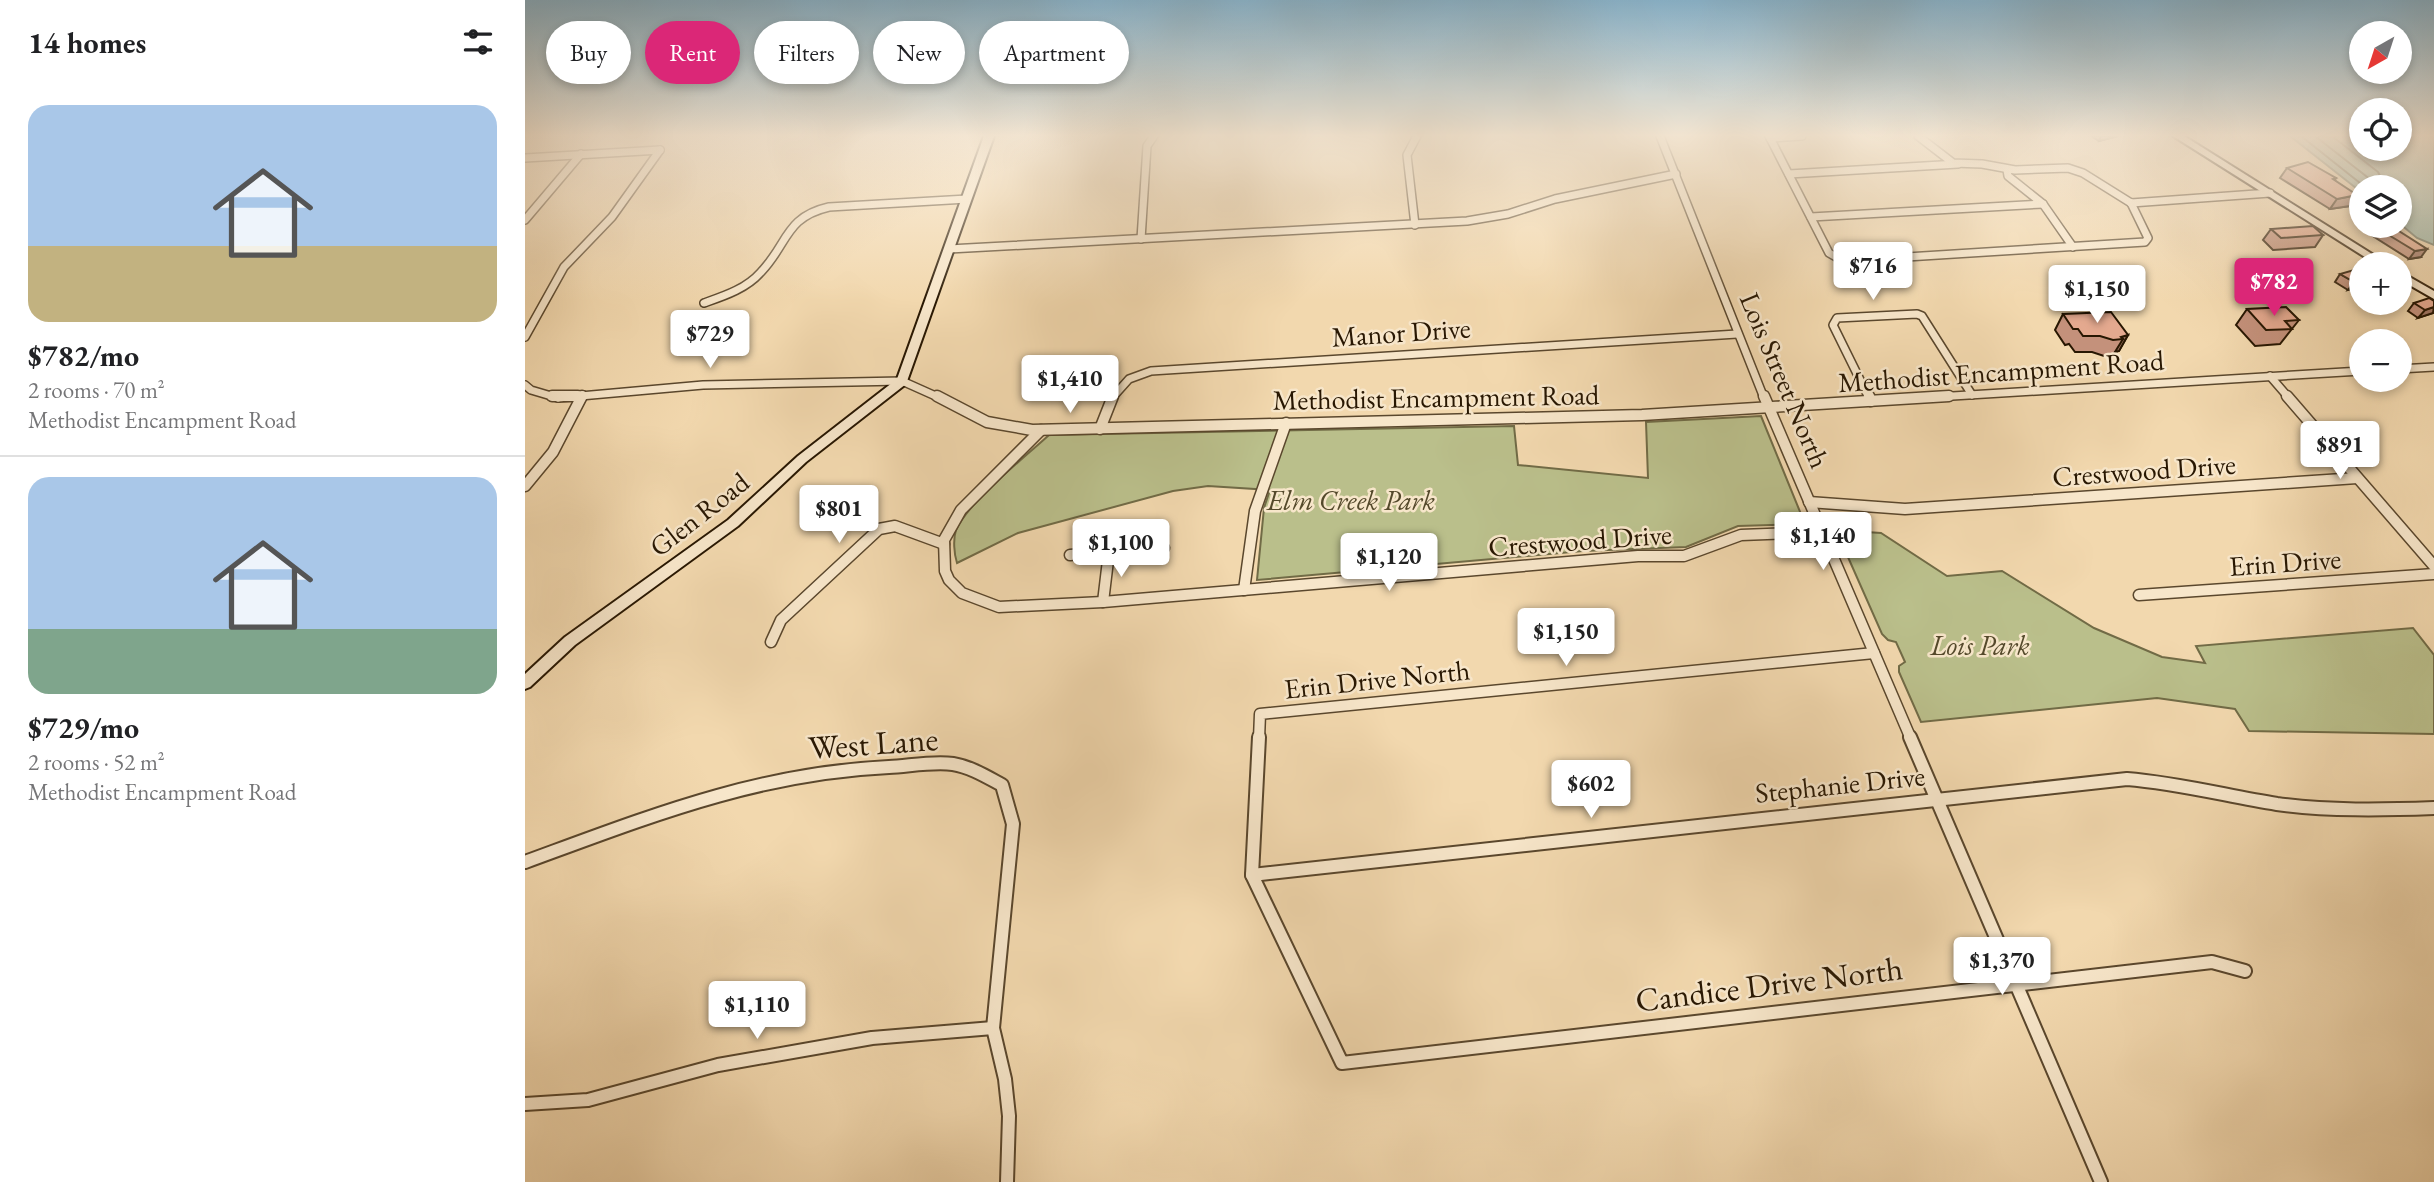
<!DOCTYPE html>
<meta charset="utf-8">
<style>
:root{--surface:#fff;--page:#f2f2f2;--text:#202124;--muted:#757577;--line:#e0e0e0;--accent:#db2777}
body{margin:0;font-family:"EB Garamond",serif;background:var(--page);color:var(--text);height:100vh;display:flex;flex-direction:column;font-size:26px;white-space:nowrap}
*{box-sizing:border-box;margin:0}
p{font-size:23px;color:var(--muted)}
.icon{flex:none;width:38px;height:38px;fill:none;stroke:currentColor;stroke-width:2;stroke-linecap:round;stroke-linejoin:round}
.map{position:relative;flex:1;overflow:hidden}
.side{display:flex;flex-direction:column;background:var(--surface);width:525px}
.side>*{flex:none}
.top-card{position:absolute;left:21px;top:21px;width:665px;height:63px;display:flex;gap:14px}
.needle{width:46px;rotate:219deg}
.controls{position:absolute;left:1824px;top:21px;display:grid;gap:14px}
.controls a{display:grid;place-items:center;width:63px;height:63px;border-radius:50%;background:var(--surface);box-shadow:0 4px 10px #0003;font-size:35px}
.price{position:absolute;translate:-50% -60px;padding:0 16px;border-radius:7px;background:#fff;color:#222;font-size:23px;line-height:46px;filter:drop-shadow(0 2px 4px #0008)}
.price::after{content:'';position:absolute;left:50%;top:42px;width:21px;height:16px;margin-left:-10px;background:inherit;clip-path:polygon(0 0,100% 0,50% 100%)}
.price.active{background:var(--accent);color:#fff}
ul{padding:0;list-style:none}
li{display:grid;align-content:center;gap:14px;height:371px;padding:0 28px}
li+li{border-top:2px solid var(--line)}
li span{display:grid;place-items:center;height:217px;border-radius:21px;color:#555}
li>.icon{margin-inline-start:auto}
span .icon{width:126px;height:126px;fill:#fffc;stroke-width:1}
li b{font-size:30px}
h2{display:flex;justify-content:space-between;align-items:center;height:84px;padding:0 28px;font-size:30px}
.pill{padding:0 24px;border-radius:32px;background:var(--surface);box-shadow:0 4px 10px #0003;font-size:24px;line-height:63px}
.pill.active{background:var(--accent);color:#fff}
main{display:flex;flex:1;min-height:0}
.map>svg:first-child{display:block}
.green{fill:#babf8b;stroke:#716b46;stroke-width:2}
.water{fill:#9bbaac;stroke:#6d7968;stroke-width:2}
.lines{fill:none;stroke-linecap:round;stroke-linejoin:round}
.shore{stroke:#626857;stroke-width:2}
.street-far2-casing{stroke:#5a472d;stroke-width:10}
.street-far1-casing{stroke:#5a472d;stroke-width:13}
.street-casing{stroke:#5a472d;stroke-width:16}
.secondary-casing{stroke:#281702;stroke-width:4}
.street-far2{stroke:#f7e6ca;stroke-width:7}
.street-far1{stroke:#f7e6ca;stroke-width:10}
.street{stroke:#f7e6ca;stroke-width:12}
.secondary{fill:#f7e6ca;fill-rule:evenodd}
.wall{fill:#c4917b;stroke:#281702;stroke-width:2}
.shaded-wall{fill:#a07664;stroke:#281702;stroke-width:2}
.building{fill:#e4a98f;stroke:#281702;stroke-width:2}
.labels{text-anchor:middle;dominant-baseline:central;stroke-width:5;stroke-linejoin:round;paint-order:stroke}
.street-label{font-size:28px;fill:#281702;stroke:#f7e6ca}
.park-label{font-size:28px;font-style:italic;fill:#54492b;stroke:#f7e6ca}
.near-street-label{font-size:33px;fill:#281702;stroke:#f7e6ca}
</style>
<main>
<section class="side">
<h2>14 homes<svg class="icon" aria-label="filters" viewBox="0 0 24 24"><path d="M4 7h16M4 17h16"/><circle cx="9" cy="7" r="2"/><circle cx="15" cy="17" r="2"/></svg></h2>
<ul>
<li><span style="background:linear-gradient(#a9c7e8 65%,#c2b280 0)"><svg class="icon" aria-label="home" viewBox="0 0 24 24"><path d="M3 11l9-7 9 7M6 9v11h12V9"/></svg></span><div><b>$782/mo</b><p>2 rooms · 70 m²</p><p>Methodist Encampment Road</p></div></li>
<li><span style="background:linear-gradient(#a9c7e8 70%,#7fa58c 0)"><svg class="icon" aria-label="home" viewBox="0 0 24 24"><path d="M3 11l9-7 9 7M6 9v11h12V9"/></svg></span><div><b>$729/mo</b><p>2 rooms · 52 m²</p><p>Methodist Encampment Road</p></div></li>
</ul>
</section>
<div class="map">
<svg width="1909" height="1182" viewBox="0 0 1909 1182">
<rect width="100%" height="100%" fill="#f2d8ae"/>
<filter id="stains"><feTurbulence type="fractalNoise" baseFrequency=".00286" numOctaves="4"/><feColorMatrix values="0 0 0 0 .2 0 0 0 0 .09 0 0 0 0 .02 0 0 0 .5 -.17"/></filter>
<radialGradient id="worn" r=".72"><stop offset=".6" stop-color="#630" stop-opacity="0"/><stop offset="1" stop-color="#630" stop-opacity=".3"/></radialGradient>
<g class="green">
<path d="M1236,416L1280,524L1213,526L1161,547L1058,551L732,580L739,508L745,490L683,486L648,491L493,533L432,563C429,554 428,539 431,530C444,501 499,458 524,435L989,426L993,465L1123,478L1121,422Z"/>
<polygon points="1311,530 1356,533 1422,576 1477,571 1569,628 1637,657 1680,663 1671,646 1888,628 1909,655 1909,734 1724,731 1710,709 1632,698 1396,722 1374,672 1374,666 1380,662 1371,642 1363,640 1357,634"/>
</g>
<polygon class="water" points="1765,136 1836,136 1836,149 1874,149 1874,136 1909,136 1909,245 1892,238 1874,223 1874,187 1836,187 1836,192"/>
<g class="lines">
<g class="shore">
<polyline points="1776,136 1840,187"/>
<polyline points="1790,136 1846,180 1850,187"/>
<polyline points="1807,136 1853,172 1861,187"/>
</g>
<g class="street-far2-casing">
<g id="street-far2">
<polyline points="1135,136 1239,398"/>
<polyline points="1244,136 1304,253 1318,261 1620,242 1623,238 1606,203"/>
<polyline points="1393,136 1428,163 1457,164 1490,170 1543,168 1558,173 1606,203"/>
<polyline points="1245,138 1277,136"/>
<polyline points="0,158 135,150"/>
<polyline points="1482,170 1483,176 1518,204 1548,247"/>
<polyline points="1264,174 1433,164"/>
<polyline points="1606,203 1745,193"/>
<polyline points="1286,217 1518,204"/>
<polyline points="0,220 56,154"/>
<polyline points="890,225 882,155 892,136"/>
<polyline points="616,239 622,146 629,136"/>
<polyline points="424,249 942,221 983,214 1030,199 1151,174"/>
<path d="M179,303C199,296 221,289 236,272C263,244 260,217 304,207L442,199"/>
<polyline points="0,337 39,267 87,217 135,150"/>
<polyline points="1874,369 1909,367"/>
<polyline points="1745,376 1764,398"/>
<polyline points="0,385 6,390 33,398"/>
<polyline points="33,398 178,385 377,381 415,398"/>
<polyline points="56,398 58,395"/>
<polyline points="587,398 604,379 626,371 1212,334"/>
<polyline points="1344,398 1308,325 1312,318 1392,314 1397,316 1447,395"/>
<polyline points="1395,398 1836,371"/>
</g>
</g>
<g class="street-far1-casing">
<g id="street-far1">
<polyline points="27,396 53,396"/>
<polyline points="412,396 462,422 507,430 1117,415 1424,396"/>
<polyline points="1239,396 1386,739"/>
<polyline points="1344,396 1346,401"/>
<polyline points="1762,396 1909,566"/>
<polyline points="575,429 588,396"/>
<polyline points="516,430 436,510 419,540 420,571 424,580 437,593 474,607 578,602 1113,556 1159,556 1216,535 1297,532"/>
<polyline points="0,486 28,452 57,396"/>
<polyline points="1284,502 1380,509 1832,478"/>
<polyline points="545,555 639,548"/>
<polyline points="719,590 730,511 761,423"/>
<polyline points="1614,595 1909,574"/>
<polyline points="578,602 584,552"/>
<polyline points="246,642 256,620 354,529 370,526 419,544"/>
<polyline points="734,739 735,714 1349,653"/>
</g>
</g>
<g class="street-casing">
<g id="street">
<polyline points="734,737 727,875 817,1063 1687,962 1720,971"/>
<polyline points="1385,737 1576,1182"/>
<path d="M0,862C123,817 232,773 364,767C384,766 409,761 428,764C446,767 462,777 477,785L488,824L468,1028L480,1079L484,1116L482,1182"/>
<path d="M727,875L1602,779C1653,783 1702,796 1752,804C1804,811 1857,810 1909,808"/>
<polyline points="0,1104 63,1100 193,1065 347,1038 468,1028"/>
</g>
</g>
<g class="secondary-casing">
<g id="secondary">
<polygon points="459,136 469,136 381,384 281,462 213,526 50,645 5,687 0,689 0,674 40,637 203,520 273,456 372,379"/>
<polygon points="1648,136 1659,136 1863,264 1851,264"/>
<polygon points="1874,271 1909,291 1909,299 1874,279"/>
</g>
</g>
<use href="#street-far2" class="street-far2"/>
<use href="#street-far1" class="street-far1"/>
<use href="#street" class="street"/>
<use href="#secondary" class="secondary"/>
</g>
<g class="wall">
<polygon points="1566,136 1593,136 1574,141"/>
<polygon points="1762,168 1811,178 1810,180 1825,206 1805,209 1755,178"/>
<polygon points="1849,226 1866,226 1896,257 1884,259 1843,233"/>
<polygon points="1746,229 1798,235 1790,247 1748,250 1738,240"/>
<polygon points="1815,274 1836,286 1823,290 1810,282"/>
<polygon points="1909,301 1908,313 1893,318 1883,311 1889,303"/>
<polygon points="1722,309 1774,320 1755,344 1730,346 1711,325"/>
<polygon points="1538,314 1603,335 1594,351 1590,352 1589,355 1579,356 1567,352 1550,352 1544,344 1540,345 1530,330"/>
</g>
<g class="shaded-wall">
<polygon points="1576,136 1593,136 1574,141"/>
<polygon points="1832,195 1825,206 1805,209 1812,199"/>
<polygon points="1902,249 1896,257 1884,259 1890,251"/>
<polygon points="1836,280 1836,286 1823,290 1829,282"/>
<polygon points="1909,307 1908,313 1893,318 1900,310"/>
<polygon points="1603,335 1594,351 1590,352 1598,339 1596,337"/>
</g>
<g class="building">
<polygon points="1783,162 1811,178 1808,179 1832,195 1812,199 1762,168"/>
<polygon points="1788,226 1798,235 1756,238 1746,229"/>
<polygon points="1849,226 1866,226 1902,249 1890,251"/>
<polygon points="1836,268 1836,280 1829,282 1815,274"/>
<polygon points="1904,298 1909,301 1909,307 1900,310 1889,303"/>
<polygon points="1761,307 1774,320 1760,321 1767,329 1741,330 1722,309"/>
<polygon points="1586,312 1603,335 1596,337 1598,339 1588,340 1575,336 1558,336 1553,329 1548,329 1538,314"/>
</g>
<linearGradient id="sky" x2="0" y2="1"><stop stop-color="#89b6d0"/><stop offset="0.45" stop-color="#f9eddb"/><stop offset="1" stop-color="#f9eddb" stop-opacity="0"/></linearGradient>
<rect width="1909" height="301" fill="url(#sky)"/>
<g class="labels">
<g class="street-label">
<text transform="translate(876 332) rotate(-4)">Manor Drive</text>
<text transform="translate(1476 371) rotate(-4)">Methodist Encampment Road</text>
<text transform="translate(1260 380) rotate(67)">Lois Street North</text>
<text transform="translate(911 397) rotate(-1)">Methodist Encampment Road</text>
<text transform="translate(1619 470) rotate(-4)">Crestwood Drive</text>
<text transform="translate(174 514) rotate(-38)">Glen Road</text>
<text transform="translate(1055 540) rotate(-4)">Crestwood Drive</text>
<text transform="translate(1760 562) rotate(-4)">Erin Drive</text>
<text transform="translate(852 679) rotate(-6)">Erin Drive North</text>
<text transform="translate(1315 784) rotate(-6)">Stephanie Drive</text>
</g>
<g class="park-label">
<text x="826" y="500">Elm Creek Park</text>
<text x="1455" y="645">Lois Park</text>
</g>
<g class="near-street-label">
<text transform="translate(348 743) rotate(-4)">West Lane</text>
<text transform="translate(1244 984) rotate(-7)">Candice Drive North</text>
</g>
</g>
<rect width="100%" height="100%" filter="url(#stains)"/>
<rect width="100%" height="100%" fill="url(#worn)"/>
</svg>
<div class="controls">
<a><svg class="needle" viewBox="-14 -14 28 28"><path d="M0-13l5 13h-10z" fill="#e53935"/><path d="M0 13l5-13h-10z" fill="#757577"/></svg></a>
<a><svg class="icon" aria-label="locate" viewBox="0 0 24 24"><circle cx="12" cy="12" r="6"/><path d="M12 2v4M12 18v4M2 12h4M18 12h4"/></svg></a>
<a><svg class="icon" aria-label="layers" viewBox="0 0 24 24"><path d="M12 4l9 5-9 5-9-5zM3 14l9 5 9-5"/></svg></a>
<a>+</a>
<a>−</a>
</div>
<b class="price" style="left:1348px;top:302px">$716</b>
<b class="price active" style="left:1749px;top:318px">$782</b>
<b class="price" style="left:1572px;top:325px">$1,150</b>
<b class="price" style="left:185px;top:370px">$729</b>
<b class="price" style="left:545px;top:415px">$1,410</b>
<b class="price" style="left:1815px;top:481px">$891</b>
<b class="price" style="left:314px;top:545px">$801</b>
<b class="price" style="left:1298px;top:572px">$1,140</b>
<b class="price" style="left:596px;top:579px">$1,100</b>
<b class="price" style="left:864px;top:593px">$1,120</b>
<b class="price" style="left:1041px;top:668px">$1,150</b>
<b class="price" style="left:1066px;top:820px">$602</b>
<b class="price" style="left:1477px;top:997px">$1,370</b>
<b class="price" style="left:232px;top:1041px">$1,110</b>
<div class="top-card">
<a class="pill">Buy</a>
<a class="pill active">Rent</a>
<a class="pill">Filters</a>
<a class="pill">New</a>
<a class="pill">Apartment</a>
</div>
</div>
</main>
